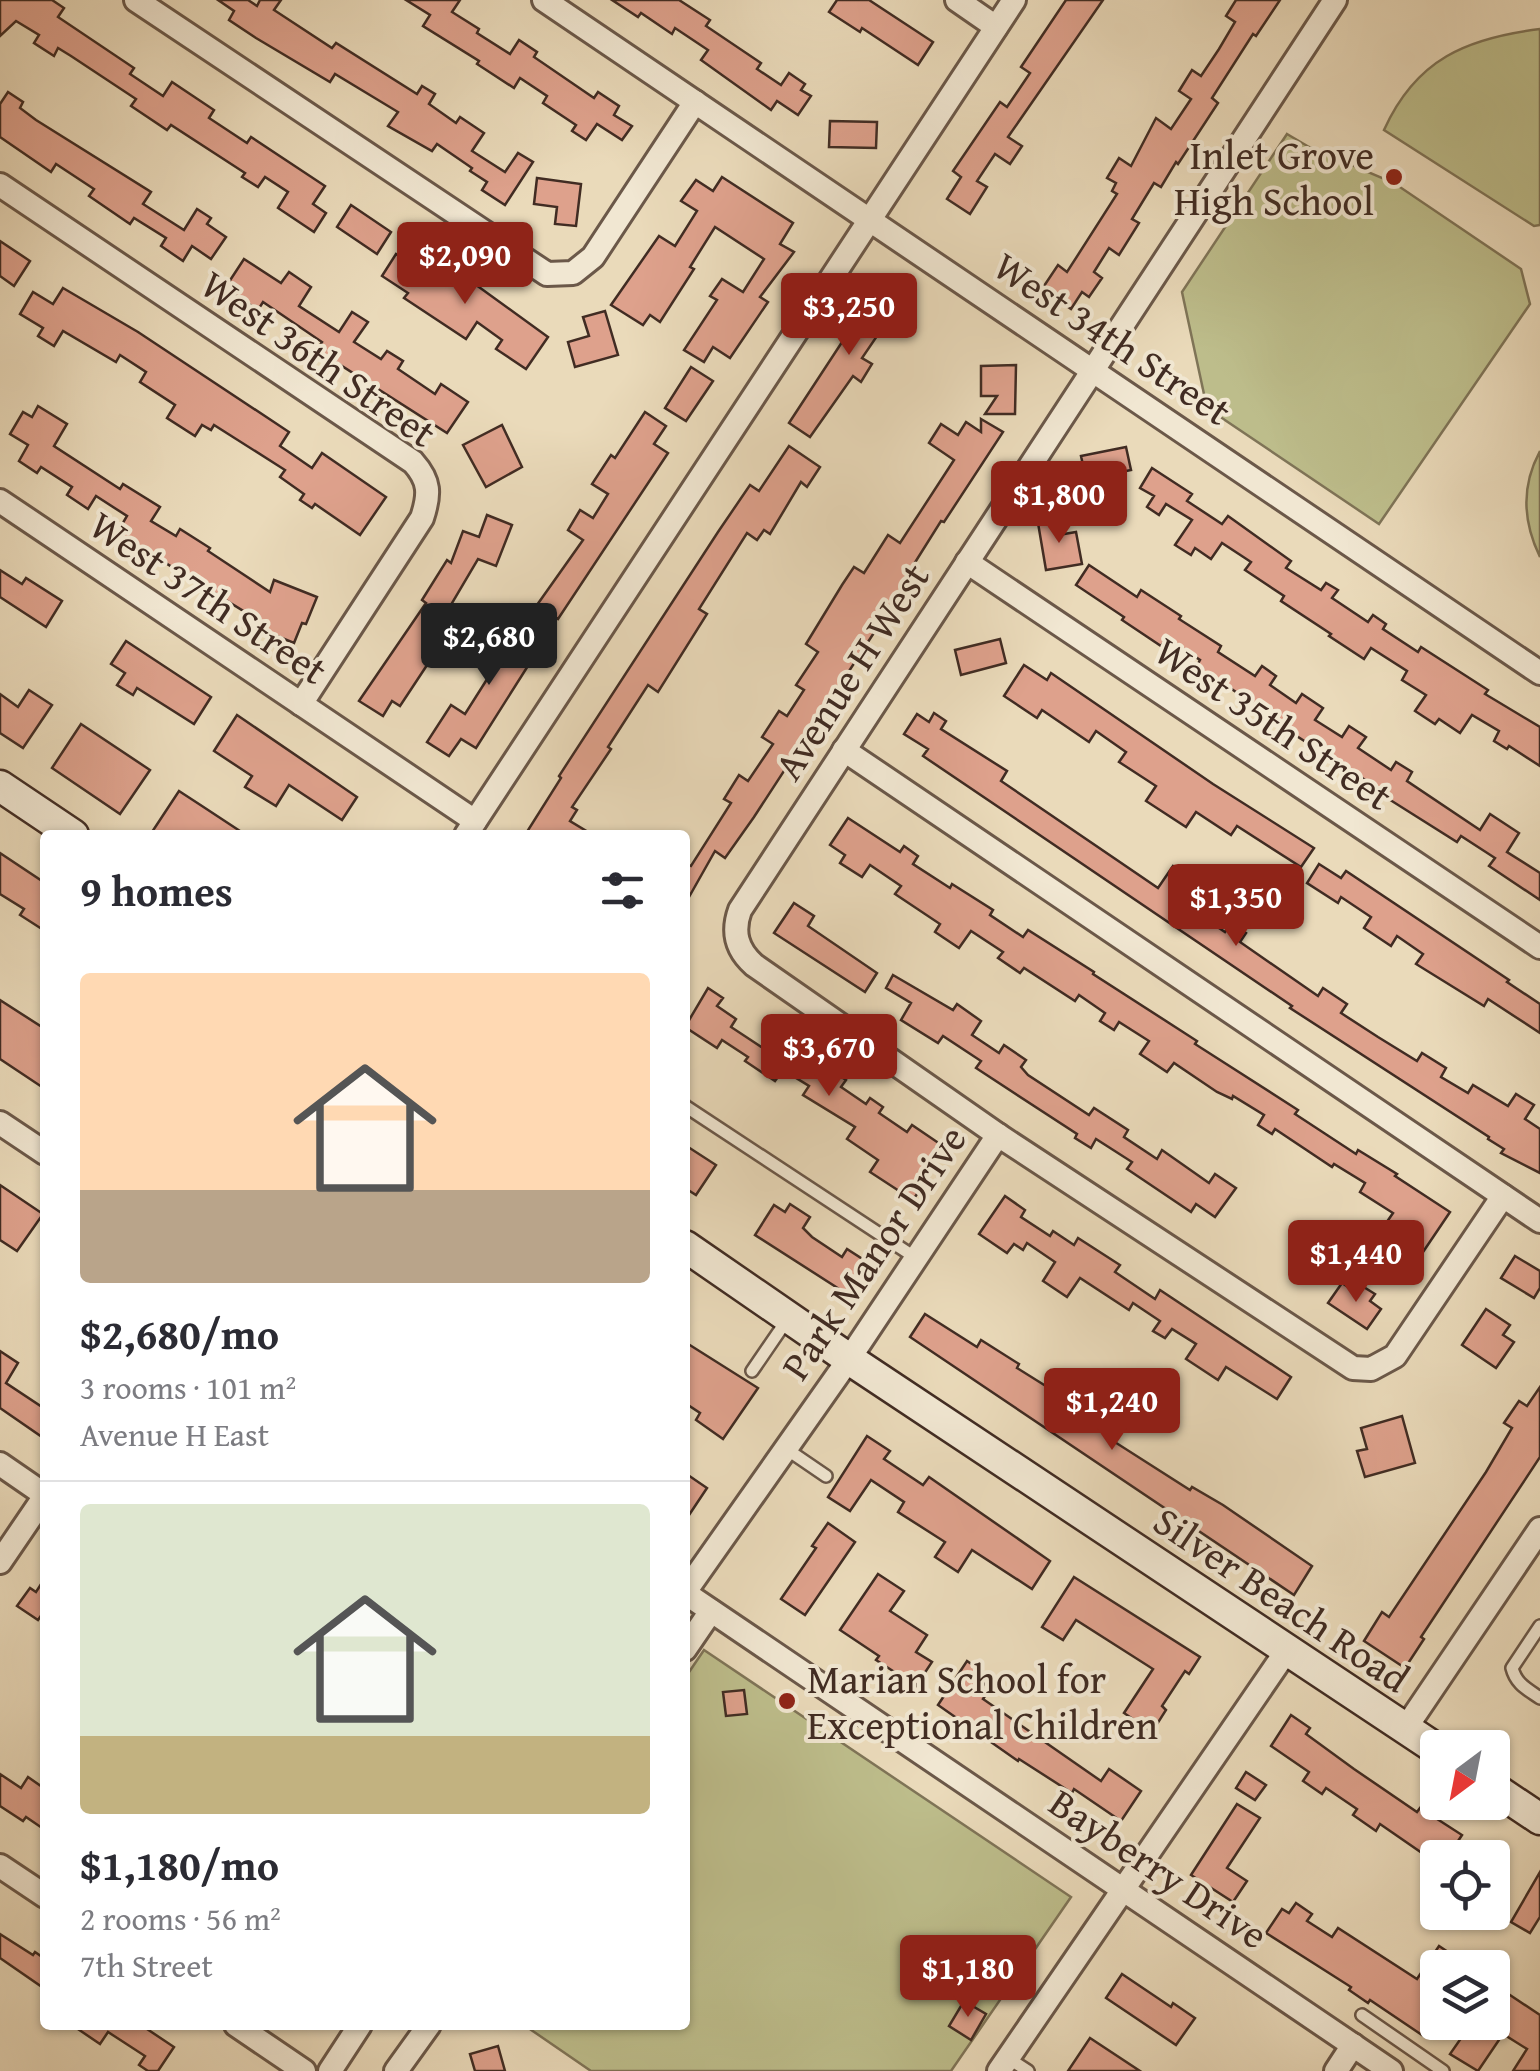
<!DOCTYPE html>
<meta charset="utf-8">
<style>
:root{--surface:#fff;--page:#f2f2f3;--text:#2b2b33;--muted:#7c7c81;--line:#e1e1e2;--accent:#8f2418}
body{margin:0;font-family:"Gentium Book Plus",serif;background:var(--page);color:var(--text);height:100vh;display:flex;flex-direction:column;font-size:38px;white-space:nowrap}
*{box-sizing:border-box;margin:0}
p{font-size:32px;color:var(--muted)}
.icon{flex:none;width:55px;height:55px;fill:none;stroke:currentColor;stroke-width:2;stroke-linecap:round;stroke-linejoin:round}
.map{position:relative;flex:1;overflow:hidden}
.details{position:absolute;left:40px;top:830px;width:650px;height:1200px;display:flex;flex-direction:column;background:var(--surface);border-radius:10px;box-shadow:0 2px 8px #0004}
.details>*{flex:none}
.needle{width:65px;rotate:212deg}
.buttons{position:absolute;left:1420px;top:1730px;display:grid;gap:20px}
.buttons a{display:grid;place-items:center;width:90px;height:90px;border-radius:10px;background:var(--surface);box-shadow:0 2px 8px #0004;font-size:50px}
.price{position:absolute;translate:-50% -85px;padding:0 22px;border-radius:10px;background:var(--accent);color:#fff;font-size:32px;line-height:65px;filter:drop-shadow(0 2px 5px #0008)}
.price::after{content:'';position:absolute;left:50%;top:60px;width:30px;height:22px;margin-left:-15px;background:inherit;clip-path:polygon(0 0,100% 0,50% 100%)}
.price.on{background:#222;color:#fff}
ul{padding:0;list-style:none}
li{display:grid;align-content:center;gap:20px;height:530px;padding:0 40px}
li+li{border-top:2px solid var(--line)}
li span{display:grid;place-items:center;height:310px;border-radius:10px;color:#555}
li>.icon{margin-inline-start:auto}
span .icon{width:180px;height:180px;fill:#fffc;stroke-width:1}
li b{font-size:42px}
h2{display:flex;justify-content:space-between;align-items:center;height:120px;padding:0 40px;font-size:42px}
.map>svg:first-child{display:block}
.green{fill:#bdbd8b;stroke:#7f7457;stroke-width:2.5}
.building{fill:#dea18c;stroke:#412c23;stroke-width:2.5}
.lines{fill:none;stroke-linecap:round;stroke-linejoin:round}
.lane-casing{stroke:#6b5849;stroke-width:16}
.street-casing{stroke:#6b5849;stroke-width:28}
.secondary-casing{stroke:#412c23;stroke-width:35}
.lane{stroke:#f1e7d2;stroke-width:11}
.street{stroke:#f1e7d2;stroke-width:22}
.secondary{stroke:#f1e7d2;stroke-width:30}
.poi-dot{fill:#8f2418;stroke:#f1e7d2;stroke-width:4}
.labels{text-anchor:middle;dominant-baseline:central;stroke-width:8;stroke-linejoin:round;paint-order:stroke}
.poi-label{font-size:40px;fill:#412c23;stroke:#f1e7d2;text-anchor:end}
.street-label{font-size:40px;fill:#412c23;stroke:#f1e7d2}
</style>
<div class="map">
<svg width="1540" height="2071" viewBox="0 0 1540 2071">
<rect width="100%" height="100%" fill="#eadaba"/>
<filter id="stains"><feTurbulence type="fractalNoise" baseFrequency=".002" numOctaves="4"/><feColorMatrix values="0 0 0 0 .2 0 0 0 0 .09 0 0 0 0 .02 0 0 0 .5 -.17"/></filter>
<radialGradient id="worn" r=".72"><stop offset=".6" stop-color="#630" stop-opacity="0"/><stop offset="1" stop-color="#630" stop-opacity=".3"/></radialGradient>
<g class="green">
<path d="M1540,29V225L1534,226L1384,130C1416,59 1467,38 1540,29Z"/>
<polygon points="1287,134 1309,147 1394,183 1521,269 1530,304 1379,524 1207,408 1182,292"/>
<path d="M1540,451V557C1523,522 1521,486 1540,451Z"/>
<polygon points="704,1650 1071,1897 951,2071 591,2071 524,2025 685,2025 685,1678"/>
</g>
<g class="building">
<polygon points="0,0 52,0 64,8 58,17 134,68 130,74 163,96 172,82 214,110 209,118 247,143 251,137 325,186 313,204 326,213 314,232 278,208 288,192 265,177 258,187 242,177 245,173 171,125 167,130 131,106 136,99 71,56 58,48 54,56 34,43 39,35 16,21 0,36"/>
<polygon points="218,0 248,0 257,6 260,0 281,0 274,10 332,48 336,43 417,94 422,86 435,94 429,104 456,123 460,117 484,133 472,151 505,172 518,153 533,162 505,205 482,190 487,182 470,171 472,168 437,144 432,151 388,126 398,112 335,74 330,82 256,38 229,20 234,11"/>
<polygon points="406,0 460,0 452,12 479,29 477,33 510,54 519,40 537,52 534,57 594,98 598,92 619,106 614,115 632,126 622,140 597,124 586,140 572,131 576,125 543,103 547,96 520,78 514,88 477,64 479,61 423,26 430,15"/>
<polygon points="612,0 679,0 710,20 706,26 761,63 757,69 781,85 789,73 805,84 801,90 811,96 798,115 777,101 771,110 701,60 708,50 675,28 672,34 641,13 638,17"/>
<polygon points="837,0 869,0 933,42 918,65 862,28 860,32 829,12"/>
<polygon points="1066,0 1103,0 1008,137 1022,146 1010,164 995,154 977,181 987,187 970,214 947,199 961,177 953,171 1000,102 1007,107 1030,73 1021,67"/>
<polygon points="1236,0 1280,0 1256,36 1253,34 1212,98 1218,103 1178,164 1176,162 1161,187 1154,183 1132,219 1139,223 1119,255 1109,248 1094,272 1102,278 1089,297 1082,292 1071,309 1042,289 1058,265 1067,272 1117,194 1112,191 1116,183 1107,178 1119,158 1131,166 1156,118 1171,129 1191,99 1179,91 1192,70 1201,76 1219,49 1235,22 1226,16"/>
<polygon points="8,92 23,102 20,108 36,120 151,192 143,204 184,230 197,209 211,218 207,224 226,237 211,259 192,246 183,261 161,246 166,238 134,218 130,224 89,196 94,189 56,164 51,172 0,137 0,104"/>
<polygon points="830,121 877,122 876,148 829,147"/>
<polygon points="722,177 793,223 780,244 794,252 760,297 768,302 730,358 713,347 704,362 684,350 717,300 710,296 722,279 743,292 764,259 715,227 690,267 694,269 660,322 650,315 643,325 611,305 659,236 675,246 697,211 681,201 696,180 713,191"/>
<polygon points="537,178 581,184 576,226 555,224 557,207 534,204"/>
<polygon points="351,205 391,232 377,254 337,227"/>
<polygon points="0,241 30,261 14,286 0,276"/>
<polygon points="424,252 443,264 438,271 466,290 472,282 548,337 526,369 496,349 502,340 477,322 466,339 404,298 408,293 382,276 396,254 414,266"/>
<polygon points="244,259 281,283 289,272 311,287 299,306 339,332 352,312 368,322 354,342 381,359 387,351 403,361 398,369 435,394 441,384 468,402 447,433 317,350 322,342 263,302 258,310 225,288"/>
<polygon points="884,278 905,292 894,310 898,313 883,336 879,333 862,358 872,364 861,382 853,376 810,437 789,423"/>
<polygon points="63,288 138,332 289,432 280,446 312,468 322,453 386,497 360,535 315,504 312,508 300,500 304,494 280,477 285,470 214,425 211,430 202,425 195,436 167,418 175,405 140,382 146,372 120,355 116,362 63,331 54,346 38,336 43,328 20,314 33,292 53,304"/>
<polygon points="605,311 618,355 575,367 568,342 589,336 583,317"/>
<polygon points="1016,365 1015,414 985,414 997,396 981,396 981,366"/>
<polygon points="691,367 713,381 686,421 665,408"/>
<polygon points="38,406 67,424 54,446 120,489 123,484 160,507 151,521 176,536 180,529 210,548 208,551 270,592 274,580 317,597 306,624 302,623 294,643 255,627 258,620 117,533 127,516 96,496 88,509 67,495 72,487 41,467 37,473 19,461 28,445 10,434 23,412 32,417"/>
<polygon points="645,412 666,426 654,444 668,453 558,619 537,605 583,540 568,530 580,510 593,518 608,494 592,484 611,455 615,458"/>
<polygon points="981,419 1003,432 944,522 941,521 904,580 907,582 754,817 725,858 715,851 685,904 685,863 691,866 731,803 724,799 739,775 748,781 773,744 762,737 779,711 787,716 804,690 796,685 818,652 806,644 842,585 854,567 864,573 888,535 900,543 954,460 929,443 941,424 958,435 966,422 981,432"/>
<polygon points="502,425 522,467 486,487 463,445"/>
<polygon points="789,446 820,467 807,487 801,482 770,534 764,530 757,540 747,533 699,609 707,614 658,692 648,685 608,747 611,749 572,807 577,810 570,821 593,835 525,835 561,778 559,776 718,532 750,485 759,491"/>
<polygon points="1126,447 1131,470 1086,479 1081,456"/>
<polygon points="1152,468 1192,494 1187,501 1222,524 1228,516 1291,561 1286,568 1321,590 1326,583 1338,590 1332,598 1368,622 1373,615 1386,624 1383,629 1418,652 1421,647 1488,690 1485,694 1540,727 1540,766 1509,746 1507,749 1494,741 1499,731 1472,715 1460,733 1439,719 1435,724 1415,711 1426,695 1402,680 1407,671 1371,648 1364,659 1329,636 1331,634 1281,601 1284,596 1245,570 1251,562 1222,543 1211,559 1195,548 1191,555 1175,545 1192,520 1166,504 1159,515 1147,507 1154,496 1140,488"/>
<polygon points="487,515 512,525 496,566 478,559 426,647 435,653 400,706 392,701 383,716 359,701 426,603 422,600 447,560 451,563 463,531 479,537"/>
<polygon points="1061,519 1064,534 1076,532 1082,564 1046,570 1038,523"/>
<polygon points="1089,565 1137,597 1141,590 1181,616 1179,619 1221,646 1218,652 1255,676 1262,666 1276,676 1270,685 1296,703 1302,694 1323,708 1315,720 1342,737 1349,726 1366,737 1358,748 1391,770 1396,762 1412,772 1407,781 1480,830 1490,814 1519,833 1507,852 1540,873 1540,900 1489,866 1495,858 1461,836 1457,842 1368,786 1370,783 1281,726 1283,724 1211,675 1209,678 1195,669 1200,660 1167,638 1161,646 1122,620 1124,617 1076,585"/>
<polygon points="0,570 22,584 26,578 62,601 46,627 0,597"/>
<polygon points="513,607 533,621 522,639 538,650 476,748 461,739 449,756 427,742 451,705 465,714 503,654 488,644"/>
<polygon points="1000,639 1006,663 961,675 955,650"/>
<polygon points="126,641 211,697 194,724 137,688 133,695 117,685 125,673 111,664"/>
<polygon points="1024,665 1047,680 1051,673 1213,784 1314,848 1301,867 1237,826 1231,835 1196,812 1186,827 1146,801 1156,786 1119,762 1126,752 1096,731 1089,742 1042,710 1037,718 1004,696"/>
<polygon points="29,690 52,705 23,748 0,733 0,694 18,707"/>
<polygon points="934,713 946,721 941,729 1007,771 1001,781 1158,888 1173,866 1212,892 1198,914 1225,932 1232,923 1246,933 1240,942 1318,996 1323,988 1347,1004 1341,1013 1378,1037 1417,1061 1422,1053 1446,1068 1441,1077 1468,1093 1473,1085 1508,1106 1516,1094 1534,1105 1525,1119 1540,1129 1540,1173 1501,1153 1504,1149 1488,1139 1489,1137 1290,1008 1292,1006 923,756 928,749 904,734 917,714 929,722"/>
<polygon points="237,715 357,797 342,820 289,785 276,806 245,787 252,776 214,751"/>
<polygon points="81,724 150,770 120,814 52,768"/>
<polygon points="179,791 202,806 246,835 150,835"/>
<polygon points="848,818 900,852 904,846 918,856 913,864 950,888 952,884 993,910 990,915 1023,937 1028,930 1094,972 1093,974 1197,1041 1195,1044 1298,1110 1295,1114 1356,1154 1358,1150 1397,1174 1395,1176 1450,1212 1421,1255 1382,1229 1393,1213 1360,1192 1365,1183 1334,1164 1332,1167 1275,1129 1272,1134 1258,1125 1264,1115 1233,1096 1232,1099 1217,1092 1174,1063 1167,1072 1140,1054 1149,1041 1119,1022 1114,1030 1100,1021 1105,1013 1079,995 1075,1001 1024,968 1020,973 998,958 1003,952 971,931 959,948 935,932 940,924 895,894 901,886 870,865 862,877 840,863 845,855 830,845"/>
<polygon points="0,853 45,883 45,931 20,915 24,909 0,894"/>
<polygon points="1319,864 1341,878 1346,871 1509,980 1507,982 1540,1004 1540,1033 1488,999 1484,1006 1416,964 1423,954 1397,936 1391,946 1364,928 1371,917 1341,897 1338,903 1307,883"/>
<polygon points="794,903 814,916 808,926 877,973 865,992 774,933"/>
<polygon points="893,975 953,1010 957,1004 981,1021 972,1035 999,1053 1004,1045 1026,1060 1021,1067 1028,1075 1089,1115 1094,1108 1128,1130 1124,1137 1157,1159 1162,1150 1209,1183 1215,1174 1236,1188 1215,1217 1196,1204 1191,1212 1127,1169 1132,1162 1096,1139 1091,1148 1075,1138 1077,1134 976,1068 981,1061 943,1036 938,1043 901,1020 911,1003 886,988"/>
<polygon points="708,988 723,998 717,1006 736,1019 731,1027 769,1052 779,1036 846,1080 841,1087 866,1104 870,1098 883,1107 879,1113 907,1132 912,1125 943,1146 921,1179 925,1182 913,1200 870,1172 878,1160 847,1139 855,1127 803,1095 809,1086 783,1070 775,1081 745,1061 748,1057 722,1040 717,1048 685,1027"/>
<polygon points="0,1000 45,1029 45,1089 0,1059"/>
<polygon points="685,1145 716,1165 696,1195 685,1188"/>
<polygon points="0,1185 43,1214 17,1251 0,1240"/>
<polygon points="1005,1196 1025,1210 1021,1217 1050,1236 1053,1231 1074,1245 1078,1238 1120,1265 1115,1272 1155,1299 1160,1290 1291,1377 1277,1399 1226,1367 1218,1380 1186,1359 1196,1344 1172,1329 1165,1338 1153,1331 1160,1321 1133,1303 1129,1310 1080,1278 1067,1297 1043,1281 1055,1262 1027,1243 1023,1250 1014,1244 1007,1253 979,1234"/>
<polygon points="790,1204 810,1217 803,1228 812,1237 842,1257 847,1249 867,1262 847,1294 755,1235 774,1205 785,1212"/>
<polygon points="1515,1256 1540,1271 1540,1288 1534,1298 1501,1278"/>
<polygon points="1342,1283 1357,1293 1362,1286 1375,1294 1370,1301 1381,1309 1367,1329 1328,1303"/>
<polygon points="1486,1309 1510,1325 1503,1335 1514,1342 1496,1368 1462,1345"/>
<polygon points="925,1314 977,1347 981,1340 1019,1364 1017,1368 1116,1430 1110,1439 1190,1490 1192,1487 1223,1505 1312,1566 1294,1595 910,1337"/>
<polygon points="685,1342 758,1388 723,1439 696,1420 700,1413 685,1403"/>
<polygon points="0,1351 18,1363 6,1383 45,1409 45,1439 0,1408"/>
<polygon points="1540,1387 1540,1457 1421,1637 1424,1639 1405,1668 1364,1641 1382,1612 1389,1617 1486,1472 1512,1428 1504,1423 1519,1401 1527,1406"/>
<polygon points="1402,1416 1415,1463 1365,1477 1357,1451 1367,1449 1361,1428"/>
<polygon points="867,1436 890,1451 884,1459 923,1485 929,1477 1050,1561 1032,1589 972,1550 958,1572 935,1557 945,1542 898,1512 904,1502 871,1480 850,1511 828,1497"/>
<polygon points="685,1473 707,1488 685,1521"/>
<polygon points="828,1523 855,1542 805,1615 781,1599 816,1548 812,1546"/>
<polygon points="878,1574 904,1591 890,1611 927,1635 916,1652 932,1662 916,1686 876,1660 879,1656 840,1630"/>
<polygon points="1074,1577 1200,1657 1189,1674 1185,1671 1162,1706 1166,1710 1152,1732 1124,1713 1153,1669 1076,1620 1063,1640 1042,1627"/>
<polygon points="45,1578 45,1610 38,1620 17,1606 30,1588 36,1592"/>
<polygon points="967,1661 989,1676 981,1689 987,1693 983,1699 1101,1781 1109,1769 1141,1791 1121,1821 1074,1789 1072,1793 1019,1759 1018,1761 938,1705"/>
<polygon points="744,1690 747,1714 726,1716 723,1692"/>
<polygon points="1291,1715 1310,1728 1306,1734 1354,1769 1417,1812 1420,1808 1462,1835 1447,1858 1438,1858 1438,1864 1380,1824 1376,1831 1353,1815 1357,1809 1326,1788 1322,1794 1303,1781 1309,1772 1271,1746"/>
<polygon points="1246,1772 1266,1785 1255,1800 1236,1788"/>
<polygon points="0,1774 21,1788 28,1777 45,1789 45,1830 26,1817 23,1821 0,1806"/>
<polygon points="1237,1804 1260,1818 1227,1868 1247,1881 1233,1902 1191,1875"/>
<polygon points="1540,1872 1540,1917 1530,1933 1511,1922"/>
<polygon points="1296,1903 1312,1914 1307,1921 1332,1937 1338,1928 1417,1979 1439,1946 1472,1968 1438,1968 1438,2011 1422,2035 1370,2000 1368,2003 1349,1990 1351,1987 1266,1933 1282,1909 1289,1913"/>
<polygon points="0,1934 33,1955 35,1952 45,1959 45,1989 0,1958"/>
<polygon points="1122,1974 1171,2007 1173,2003 1195,2018 1176,2045 1106,1998"/>
<polygon points="1492,1983 1540,2015 1540,2071 1513,2071 1527,2049 1503,2034 1478,2071 1450,2054 1464,2034 1447,2022 1492,2022"/>
<polygon points="964,2001 986,2014 971,2040 949,2026"/>
<polygon points="72,2025 141,2025 174,2047 158,2071 148,2071 139,2065 145,2056 108,2032 100,2044"/>
<polygon points="1090,2038 1140,2071 1068,2071"/>
<polygon points="498,2046 505,2071 475,2071 470,2054"/>
</g>
<g class="lines">
<g class="lane-casing">
<g id="lane">
<polyline points="685,1106 916,1258"/>
<polyline points="752,1371 789,1317"/>
<polyline points="785,1448 826,1476"/>
<path d="M1540,1626L1512,1668C1516,1684 1527,1689 1540,1698"/>
<polyline points="1362,2015 1443,2071"/>
<polyline points="1008,2058 1028,2071"/>
</g>
</g>
<g class="street-casing">
<g id="street">
<polyline points="136,0 547,274 573,273 593,257 695,102"/>
<polyline points="544,0 1540,673"/>
<polyline points="957,0 996,27"/>
<path d="M1335,0L740,910C732,932 737,950 754,965L998,1135L1353,1368L1371,1369L1395,1356L1503,1196"/>
<path d="M0,185L413,462C430,481 430,494 422,518L301,704"/>
<polyline points="0,501 475,821"/>
<polyline points="967,562 1540,947"/>
<polyline points="844,750 1540,1221"/>
<polyline points="466,835 1014,0"/>
<polyline points="0,1123 45,1153"/>
<polyline points="0,1464 45,1495"/>
<polyline points="0,1562 45,1496"/>
<polyline points="685,1592 849,1359 998,1135"/>
<polyline points="685,1593 1391,2071"/>
<polyline points="685,1649 711,1611"/>
<polyline points="1405,1729 1540,1529"/>
<polyline points="0,1866 45,1896"/>
<polyline points="236,2025 304,2071"/>
<polyline points="330,2071 360,2025"/>
<polyline points="396,2071 429,2025"/>
<polyline points="999,2071 1287,1650"/>
<polyline points="1336,2071 1353,2045"/>
</g>
</g>
<g class="secondary-casing">
<g id="secondary">
<polyline points="0,786 73,835"/>
<polyline points="685,1246 849,1359 1438,1750"/>
<polyline points="1492,1787 1540,1819"/>
</g>
</g>
<use href="#lane" class="lane"/>
<use href="#street" class="street"/>
<use href="#secondary" class="secondary"/>
</g>
<g class="poi-dot">
<circle cx="1394" cy="177" r="10"/>
<circle cx="787" cy="1701" r="10"/>
</g>
<g class="labels">
<g class="poi-label">
<text x="1374" y="154">Inlet Grove<tspan x="1374" dy="46">High School</tspan></text>
<text x="807" y="1678" text-anchor="start">Marian School for<tspan x="807" dy="46">Exceptional Children</tspan></text>
</g>
<g class="street-label">
<text transform="translate(1113 338) rotate(34)">West 34th Street</text>
<text transform="translate(319 358) rotate(35)">West 36th Street</text>
<text transform="translate(209 597) rotate(34)">West 37th Street</text>
<text transform="translate(851 671) rotate(-57)">Avenue H West</text>
<text transform="translate(1274 723) rotate(34)">West 35th Street</text>
<text transform="translate(873 1252) rotate(-56)">Park Manor Drive</text>
<text transform="translate(1282 1599) rotate(34)">Silver Beach Road</text>
<text transform="translate(1159 1868) rotate(34)">Bayberry Drive</text>
</g>
</g>
<rect width="100%" height="100%" filter="url(#stains)"/>
<rect width="100%" height="100%" fill="url(#worn)"/>
</svg>
<div class="buttons">
<a><svg class="needle" viewBox="-14 -14 28 28"><path d="M0-13l5 13h-10z" fill="#e53935"/><path d="M0 13l5-13h-10z" fill="#7c7c81"/></svg></a>
<a><svg class="icon" aria-label="locate" viewBox="0 0 24 24"><circle cx="12" cy="12" r="6"/><path d="M12 2v4M12 18v4M2 12h4M18 12h4"/></svg></a>
<a><svg class="icon" aria-label="layers" viewBox="0 0 24 24"><path d="M12 4l9 5-9 5-9-5zM3 14l9 5 9-5"/></svg></a>
</div>
<b class="price" style="left:465px;top:307px">$2,090</b>
<b class="price" style="left:849px;top:358px">$3,250</b>
<b class="price" style="left:1059px;top:546px">$1,800</b>
<b class="price on" style="left:489px;top:688px">$2,680</b>
<b class="price" style="left:1236px;top:949px">$1,350</b>
<b class="price" style="left:829px;top:1099px">$3,670</b>
<b class="price" style="left:1356px;top:1305px">$1,440</b>
<b class="price" style="left:1112px;top:1453px">$1,240</b>
<b class="price" style="left:968px;top:2020px">$1,180</b>
<section class="details">
<h2>9 homes<svg class="icon" aria-label="filters" viewBox="0 0 24 24"><path d="M4 7h16M4 17h16"/><circle cx="9" cy="7" r="2"/><circle cx="15" cy="17" r="2"/></svg></h2>
<ul>
<li><span style="background:linear-gradient(#ffd9b3 70%,#b9a48a 0)"><svg class="icon" aria-label="home" viewBox="0 0 24 24"><path d="M3 11l9-7 9 7M6 9v11h12V9"/></svg></span><div><b>$2,680/mo</b><p>3 rooms · 101 m²</p><p>Avenue H East</p></div></li>
<li><span style="background:linear-gradient(#dfe7d0 75%,#c2b280 0)"><svg class="icon" aria-label="home" viewBox="0 0 24 24"><path d="M3 11l9-7 9 7M6 9v11h12V9"/></svg></span><div><b>$1,180/mo</b><p>2 rooms · 56 m²</p><p>7th Street</p></div></li>
</ul>
</section>
</div>
